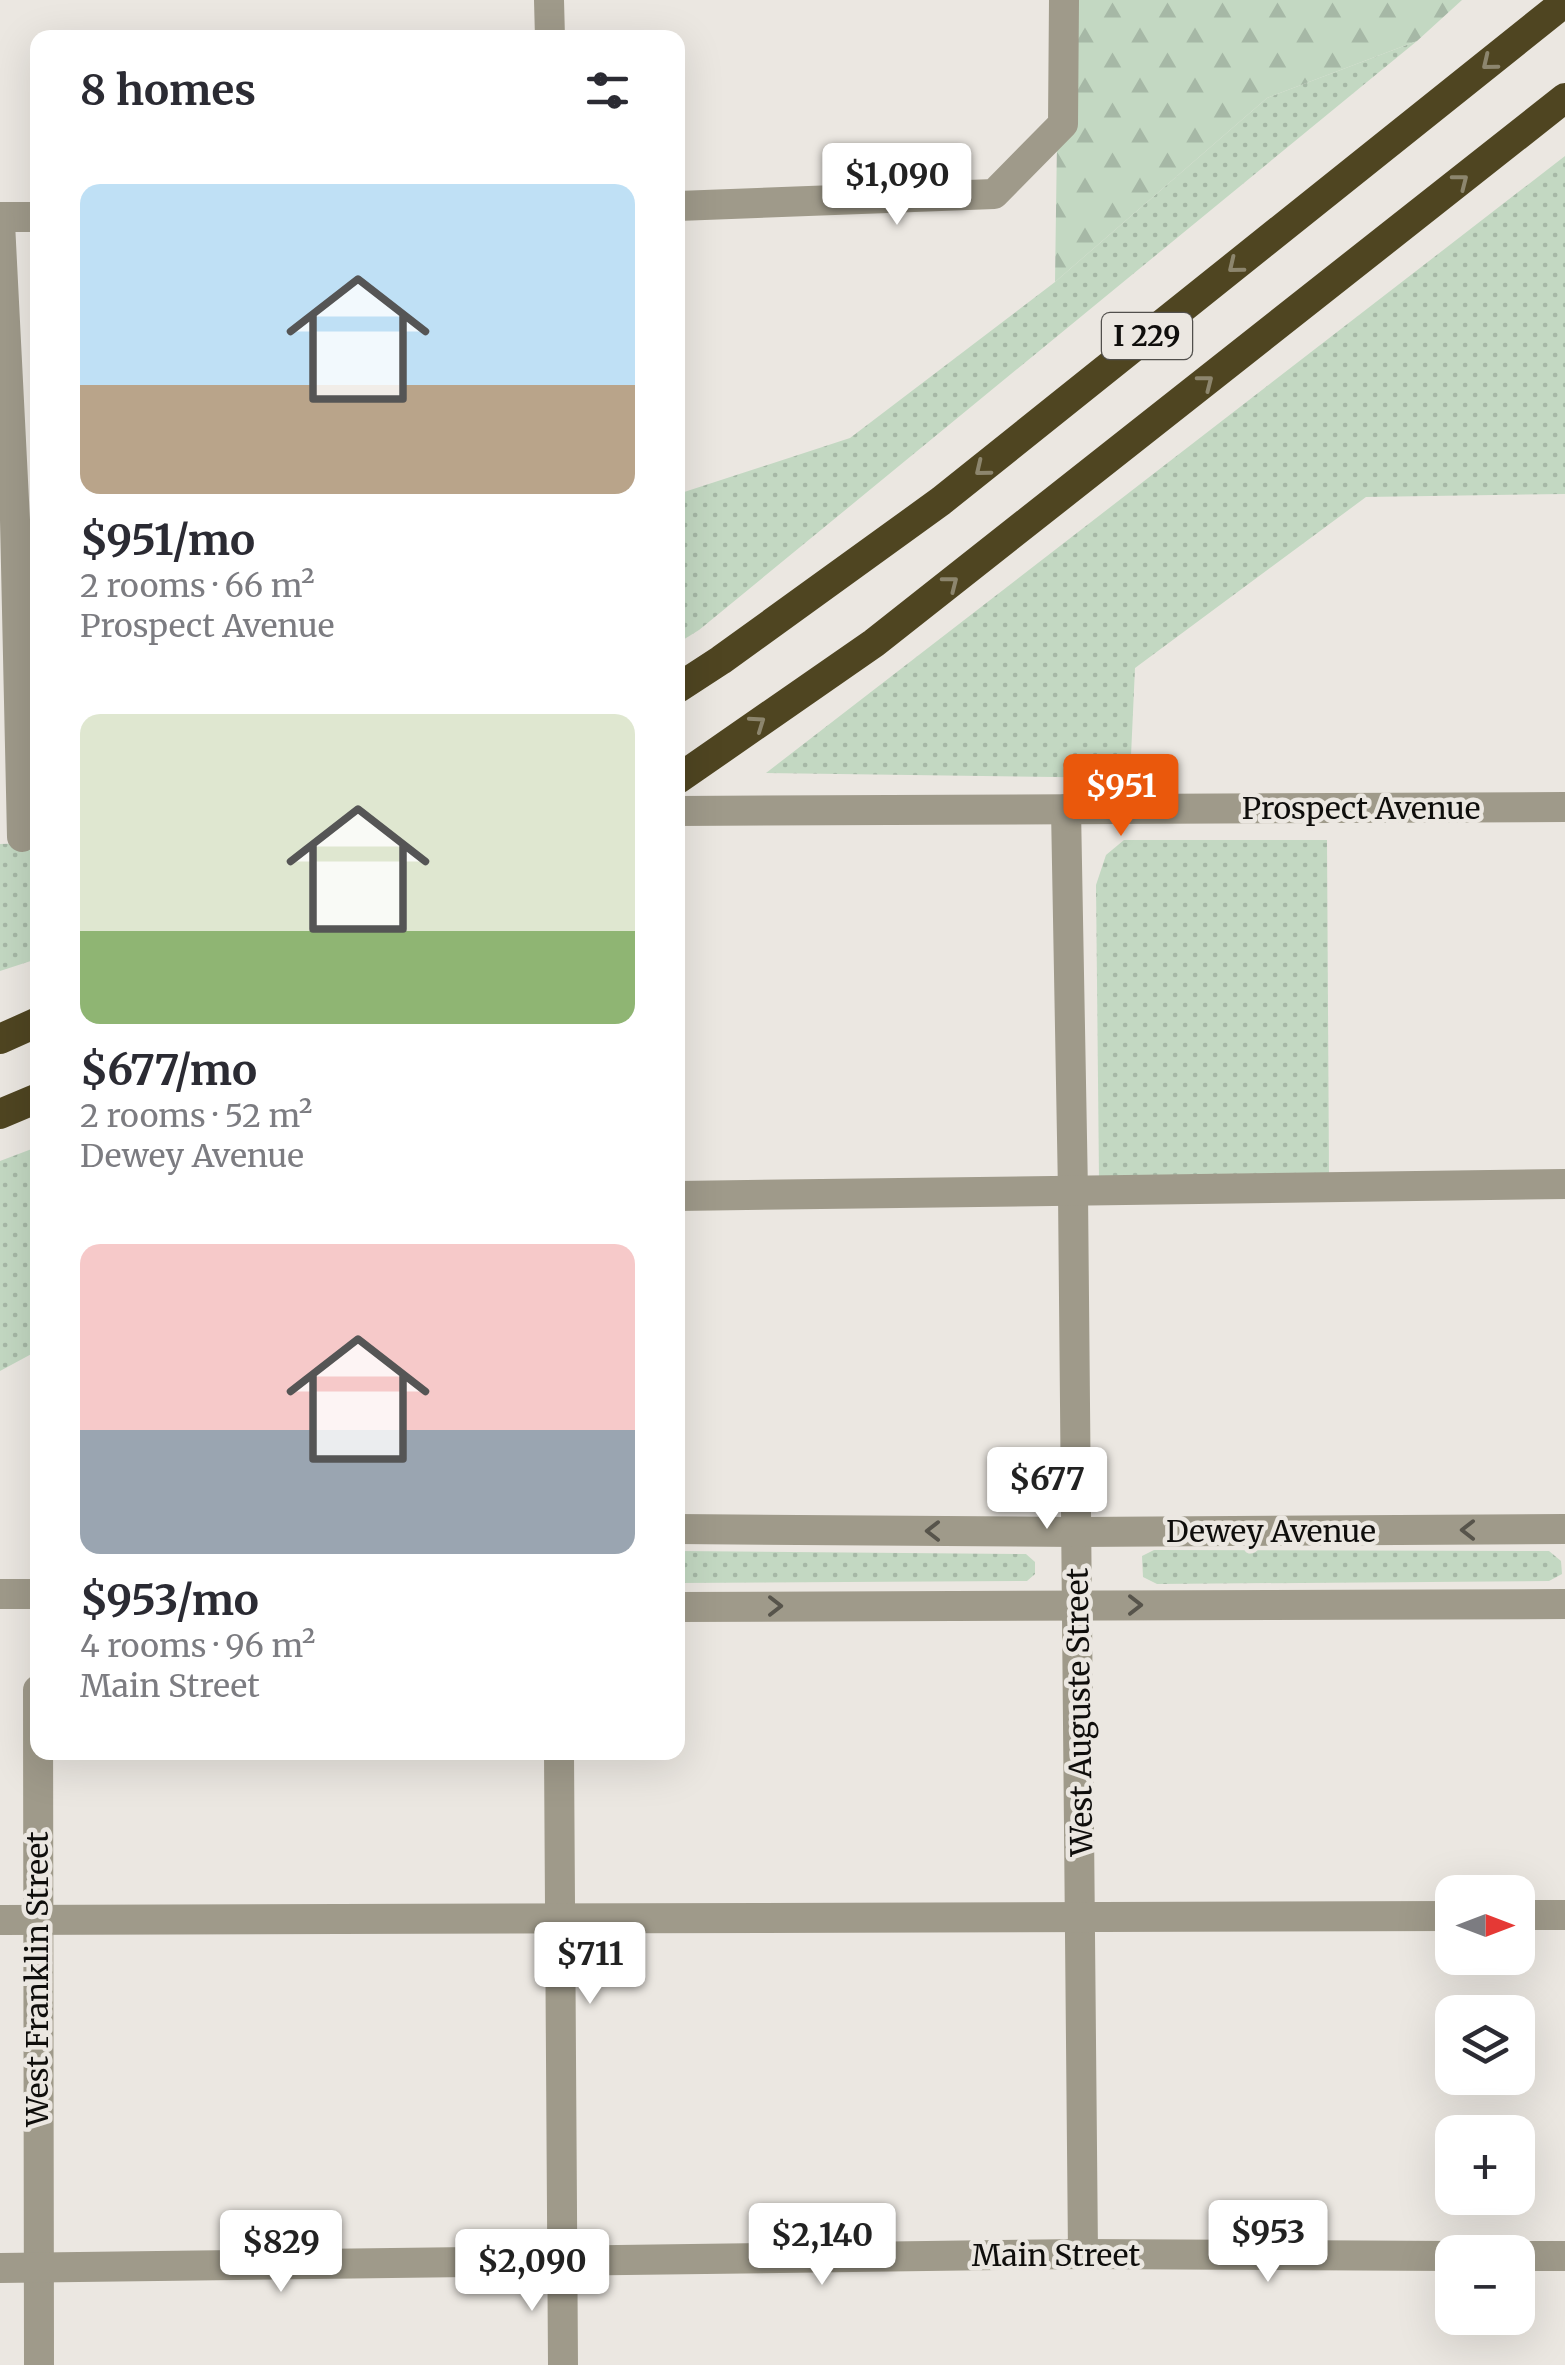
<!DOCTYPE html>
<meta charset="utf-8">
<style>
:root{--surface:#fff;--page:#f7f7f7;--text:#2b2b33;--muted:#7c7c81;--accent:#ea580c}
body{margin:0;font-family:Merriweather,serif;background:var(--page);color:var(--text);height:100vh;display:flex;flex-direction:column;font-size:38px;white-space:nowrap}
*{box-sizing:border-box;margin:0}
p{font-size:32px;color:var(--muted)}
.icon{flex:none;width:55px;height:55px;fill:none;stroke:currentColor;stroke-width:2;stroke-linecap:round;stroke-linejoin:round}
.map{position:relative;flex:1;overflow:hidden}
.details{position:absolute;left:30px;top:30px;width:655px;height:1730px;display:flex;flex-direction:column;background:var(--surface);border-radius:20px;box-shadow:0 10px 40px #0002}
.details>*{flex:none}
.needle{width:65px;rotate:90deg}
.controls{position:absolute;left:1435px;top:1875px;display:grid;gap:20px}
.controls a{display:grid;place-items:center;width:100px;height:100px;border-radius:20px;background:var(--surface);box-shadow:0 10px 40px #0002;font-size:50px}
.price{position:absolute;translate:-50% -85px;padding:0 22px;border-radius:10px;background:#fff;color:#222;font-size:32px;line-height:65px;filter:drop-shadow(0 2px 5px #0008)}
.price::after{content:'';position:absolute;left:50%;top:60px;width:30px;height:22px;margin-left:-15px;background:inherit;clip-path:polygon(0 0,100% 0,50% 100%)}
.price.current{background:var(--accent);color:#fff}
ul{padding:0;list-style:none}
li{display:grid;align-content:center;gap:20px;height:530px;padding:0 50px}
li span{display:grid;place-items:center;height:310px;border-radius:20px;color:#555}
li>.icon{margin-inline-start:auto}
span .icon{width:180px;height:180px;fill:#fffc;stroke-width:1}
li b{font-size:42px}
h2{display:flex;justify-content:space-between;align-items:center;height:120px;padding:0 50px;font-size:42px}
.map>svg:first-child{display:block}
.grass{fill:url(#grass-dots)}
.forest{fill:url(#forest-firs)}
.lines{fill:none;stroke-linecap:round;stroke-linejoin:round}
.minor{stroke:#9f9a8a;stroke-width:30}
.highway{stroke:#4f4521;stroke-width:30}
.oneway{stroke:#8d866e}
.oneway2{stroke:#57544b}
.labels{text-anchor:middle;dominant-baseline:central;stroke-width:9;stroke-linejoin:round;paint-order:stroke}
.shield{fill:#ebe7e1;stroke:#514f4c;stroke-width:2.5}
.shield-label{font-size:28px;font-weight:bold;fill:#0f0e0c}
.street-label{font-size:30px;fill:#0f0e0c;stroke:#ebe7e1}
</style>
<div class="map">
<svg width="1565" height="2365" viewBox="0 0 1565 2365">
<defs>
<pattern id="grass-dots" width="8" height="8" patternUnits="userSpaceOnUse" patternTransform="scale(2.5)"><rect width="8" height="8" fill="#c3d8c2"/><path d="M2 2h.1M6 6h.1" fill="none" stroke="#a6b8a6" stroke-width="1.8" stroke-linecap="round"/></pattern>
<pattern id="forest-firs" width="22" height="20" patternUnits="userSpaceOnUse" patternTransform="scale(2.5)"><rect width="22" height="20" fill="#c3d8c2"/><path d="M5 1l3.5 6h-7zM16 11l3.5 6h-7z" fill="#a6b8a6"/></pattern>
</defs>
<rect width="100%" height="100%" fill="#ebe7e1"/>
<g class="grass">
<polygon points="1417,41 699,630 678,643 678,494 850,438 1055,282 1267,98"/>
<polygon points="1565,156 1565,494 1366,497 1135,668 1130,778 766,773"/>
<polygon points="1124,840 1327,840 1329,1176 1099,1178 1096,885 1106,855"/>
<polygon points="38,843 37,959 0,971 0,844"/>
<polygon points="37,1147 37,1351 0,1371 0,1161"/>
<polygon points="1154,1550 1549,1551 1561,1561 1562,1574 1549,1581 1157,1584 1143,1577 1142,1556"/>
<polygon points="678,1551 1026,1554 1035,1562 1035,1574 1027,1581 678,1583"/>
</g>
<polygon class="forest" points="1059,0 1462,0 1417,41 1267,98 1055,282"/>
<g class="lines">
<g class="minor">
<polyline points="549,0 550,38"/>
<polyline points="678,206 994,194 1063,124 1064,0"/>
<polyline points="0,217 38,217"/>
<polyline points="0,223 15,520 22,837"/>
<polyline points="1066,809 1073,1192 1083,2254"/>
<polyline points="678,811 1565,807"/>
<polyline points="678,1196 1565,1184"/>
<polyline points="678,1529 1077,1532 1565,1529"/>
<polyline points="0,1594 38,1594"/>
<polyline points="678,1607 1565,1604"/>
<polyline points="38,1690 39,2365"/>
<polyline points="559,1752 563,2365"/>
<polyline points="1518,1915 1565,1915"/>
<polyline points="0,1920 1452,1916"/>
<polyline points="1518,2256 1565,2256"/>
<polyline points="0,2268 1083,2254 1452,2256"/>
</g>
<g class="highway">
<polyline points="678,688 721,660 941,501 1565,2"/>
<polyline points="678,779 874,643 1565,98"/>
<polyline points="0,1039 38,1022"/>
<polyline points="0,1114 38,1098"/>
</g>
</g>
<defs><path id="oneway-chevron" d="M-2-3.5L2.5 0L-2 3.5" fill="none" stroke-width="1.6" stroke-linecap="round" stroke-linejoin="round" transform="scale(2.5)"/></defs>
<g class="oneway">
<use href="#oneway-chevron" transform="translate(1489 63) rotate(141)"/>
<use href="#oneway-chevron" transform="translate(1461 181) rotate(-38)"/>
<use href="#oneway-chevron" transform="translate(1235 266) rotate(141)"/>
<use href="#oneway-chevron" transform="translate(1206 382) rotate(-38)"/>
<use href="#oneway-chevron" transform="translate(982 469) rotate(141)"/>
<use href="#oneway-chevron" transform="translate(951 583) rotate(-38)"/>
<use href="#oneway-chevron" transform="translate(758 723) rotate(-35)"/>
</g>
<g class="oneway2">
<use href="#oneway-chevron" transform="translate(1468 1530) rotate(180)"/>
<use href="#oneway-chevron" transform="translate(933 1531) rotate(-180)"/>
<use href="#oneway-chevron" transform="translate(1135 1605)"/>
<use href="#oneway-chevron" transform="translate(775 1606)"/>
</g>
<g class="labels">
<rect class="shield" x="1102" y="313" width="90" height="46" rx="8"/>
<g class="shield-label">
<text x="1147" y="336">I 229</text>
</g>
<g class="street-label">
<text x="1361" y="808">Prospect Avenue</text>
<text x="1271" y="1531">Dewey Avenue</text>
<text transform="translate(1079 1712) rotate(-91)">West Auguste Street</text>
<text transform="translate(37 1979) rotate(-90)">West Franklin Street</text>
<text x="1056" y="2255">Main Street</text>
</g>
</g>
</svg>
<div class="controls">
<a><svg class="needle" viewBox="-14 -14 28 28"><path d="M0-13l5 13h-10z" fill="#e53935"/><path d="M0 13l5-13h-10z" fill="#7c7c81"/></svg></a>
<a><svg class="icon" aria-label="layers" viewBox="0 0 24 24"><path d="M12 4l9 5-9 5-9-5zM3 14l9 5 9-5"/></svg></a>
<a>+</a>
<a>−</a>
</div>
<b class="price" style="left:897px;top:228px">$1,090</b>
<b class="price current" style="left:1121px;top:839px">$951</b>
<b class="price" style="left:1047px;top:1532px">$677</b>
<b class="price" style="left:590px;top:2007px">$711</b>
<b class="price" style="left:1268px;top:2285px">$953</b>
<b class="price" style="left:822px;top:2288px">$2,140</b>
<b class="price" style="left:281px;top:2295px">$829</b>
<b class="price" style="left:532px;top:2314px">$2,090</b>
<section class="details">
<h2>8 homes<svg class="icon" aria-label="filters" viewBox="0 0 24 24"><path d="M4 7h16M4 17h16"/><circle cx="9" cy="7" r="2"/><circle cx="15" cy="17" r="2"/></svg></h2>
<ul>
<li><span style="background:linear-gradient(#bfe0f5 65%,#b9a48a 0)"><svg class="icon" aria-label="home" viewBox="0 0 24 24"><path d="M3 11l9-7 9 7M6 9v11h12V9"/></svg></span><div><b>$951/mo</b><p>2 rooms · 66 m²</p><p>Prospect Avenue</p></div></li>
<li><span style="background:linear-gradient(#dfe7d0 70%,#8fb573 0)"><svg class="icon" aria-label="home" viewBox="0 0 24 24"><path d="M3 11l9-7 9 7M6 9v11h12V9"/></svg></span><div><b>$677/mo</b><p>2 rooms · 52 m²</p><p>Dewey Avenue</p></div></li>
<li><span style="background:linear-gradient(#f6c9c9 60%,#9aa5b1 0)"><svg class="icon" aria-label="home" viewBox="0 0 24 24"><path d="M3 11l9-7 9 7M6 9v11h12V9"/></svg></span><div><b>$953/mo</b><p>4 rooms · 96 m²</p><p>Main Street</p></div></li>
</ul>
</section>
</div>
